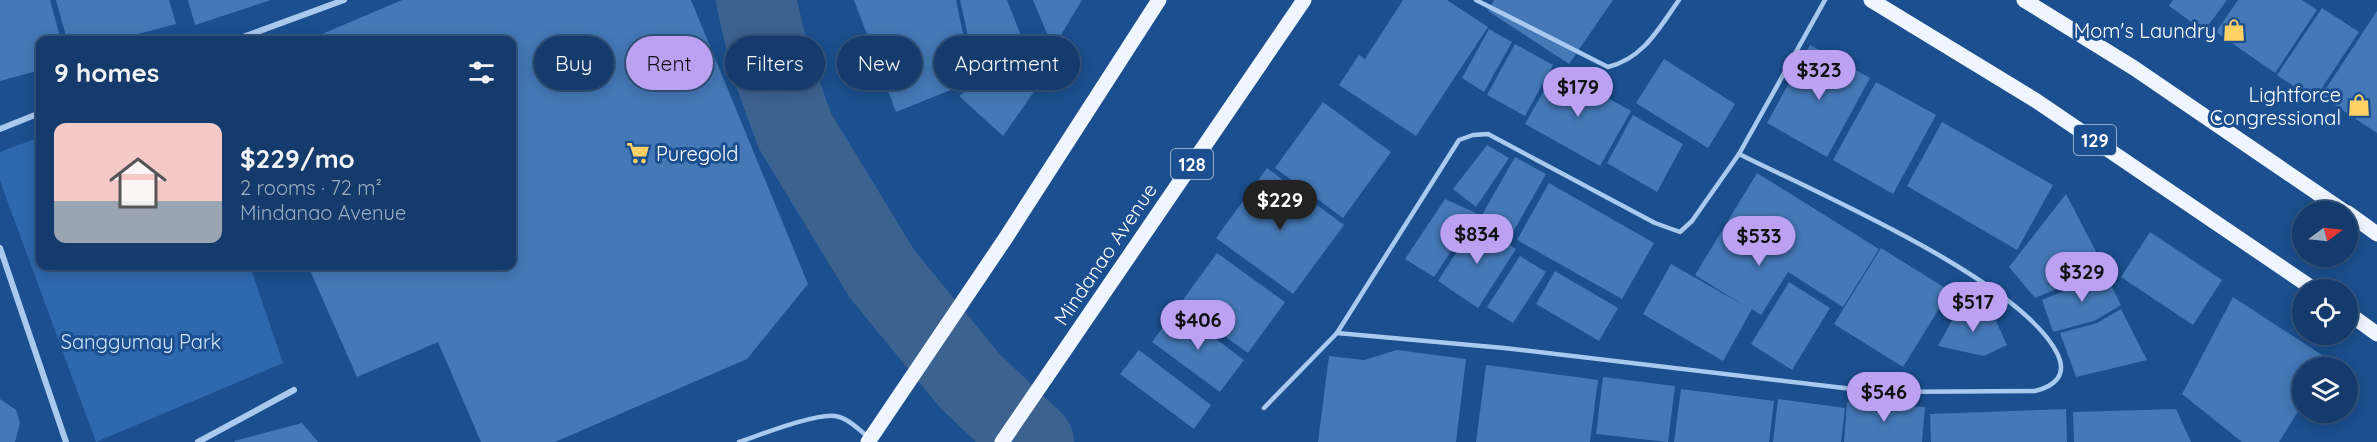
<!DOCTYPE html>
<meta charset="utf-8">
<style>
:root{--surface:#143b6b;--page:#214673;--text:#f1f3f6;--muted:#9dadc1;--line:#33557e;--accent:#bca0f2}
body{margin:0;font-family:Quicksand,sans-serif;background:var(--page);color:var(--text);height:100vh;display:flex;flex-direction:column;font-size:22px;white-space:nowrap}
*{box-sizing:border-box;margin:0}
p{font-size:20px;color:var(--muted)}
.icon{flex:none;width:33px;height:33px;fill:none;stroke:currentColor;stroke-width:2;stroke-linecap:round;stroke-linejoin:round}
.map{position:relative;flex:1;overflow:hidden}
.details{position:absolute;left:36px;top:36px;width:480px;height:234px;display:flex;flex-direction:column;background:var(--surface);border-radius:12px;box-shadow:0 3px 15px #0003,0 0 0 2px var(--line)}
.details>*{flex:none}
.guide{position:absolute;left:534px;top:36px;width:570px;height:54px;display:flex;gap:12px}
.needle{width:39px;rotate:75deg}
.controls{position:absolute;left:2292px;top:201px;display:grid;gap:12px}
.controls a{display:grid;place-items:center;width:66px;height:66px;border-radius:50%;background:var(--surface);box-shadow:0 3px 15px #0003,0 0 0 2px var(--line);font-size:30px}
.price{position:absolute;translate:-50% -51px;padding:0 14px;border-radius:21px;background:var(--accent);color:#111;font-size:20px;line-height:39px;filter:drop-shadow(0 2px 3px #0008)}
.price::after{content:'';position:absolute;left:50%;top:36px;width:18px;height:14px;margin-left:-9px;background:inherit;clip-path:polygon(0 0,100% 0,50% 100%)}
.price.selected{background:#222;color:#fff}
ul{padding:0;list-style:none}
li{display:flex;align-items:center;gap:18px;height:150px;padding:0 18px}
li+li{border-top:2px solid var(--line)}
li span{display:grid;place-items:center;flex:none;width:168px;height:120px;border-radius:12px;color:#555}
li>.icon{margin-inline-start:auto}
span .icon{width:72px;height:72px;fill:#fffc;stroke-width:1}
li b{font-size:26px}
h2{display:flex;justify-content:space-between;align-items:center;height:72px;padding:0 18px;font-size:26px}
.pill{padding:0 21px;border-radius:27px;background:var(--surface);box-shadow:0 3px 15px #0003,0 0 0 2px var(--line);font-size:21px;line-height:54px}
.pill.selected{background:var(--accent);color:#111}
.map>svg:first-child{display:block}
.green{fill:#2e69ad}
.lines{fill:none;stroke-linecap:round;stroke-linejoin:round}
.river{stroke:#3c6290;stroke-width:80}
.building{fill:#4478b7}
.lane{stroke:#a9c9ee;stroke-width:4.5}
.street{stroke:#a9c9ee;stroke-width:6}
.primary{stroke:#f0f6ff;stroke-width:15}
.labels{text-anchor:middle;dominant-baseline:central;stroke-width:6;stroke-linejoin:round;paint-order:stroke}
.shield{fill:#1b4f8f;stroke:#bbcadd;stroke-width:1.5}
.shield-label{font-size:18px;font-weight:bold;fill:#fff}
.poi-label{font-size:20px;fill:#fff;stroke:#1b4f8f;text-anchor:end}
.street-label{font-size:20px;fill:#fff;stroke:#1b4f8f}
.park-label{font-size:20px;fill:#cfe3fa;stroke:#1b4f8f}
</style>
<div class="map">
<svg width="2377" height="442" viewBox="0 0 2377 442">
<rect width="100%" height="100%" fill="#1b4f8f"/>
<polygon class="green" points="40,137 40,266 250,266 283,363 96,442 0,181 0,152"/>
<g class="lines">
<polyline class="river" points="756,0 771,65 795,131 882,274 970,381 1034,442"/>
</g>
<g class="building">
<polygon points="0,0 50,0 61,40 40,40 40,70 0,81"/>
<polygon points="56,0 169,0 176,24 115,40 67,40"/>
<polygon points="188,0 271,0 195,25"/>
<polygon points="402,0 691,0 808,284 747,359 555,442 481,442 438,342 357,377 308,266 512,266 512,40 308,40"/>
<polygon points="854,0 956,0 973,81 896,112"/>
<polygon points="960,0 1007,0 1040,83 1003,136 959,96 978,82"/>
<polygon points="1033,0 1082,0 1053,48"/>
<polygon points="1403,0 1447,0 1488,27 1416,136 1339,85 1359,55 1365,59"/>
<polygon points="1494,0 1613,0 1569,64 1488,11"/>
<polygon points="2173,0 2227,0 2204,31 2169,6"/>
<polygon points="2238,0 2302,0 2317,10 2275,73 2216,32"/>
<polygon points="2322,8 2359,32 2314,100 2277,75"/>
<polygon points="2377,11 2377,133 2321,96"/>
<polygon points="1489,29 1512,42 1484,92 1462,78"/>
<polygon points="1515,44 1553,65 1525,116 1487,95"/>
<polygon points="1810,45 1870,78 1827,157 1767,123"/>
<polygon points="1664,59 1735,104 1708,148 1636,103"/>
<polygon points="1556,69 1631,111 1600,166 1525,124"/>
<polygon points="1876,82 1936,115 1893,194 1833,160"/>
<polygon points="1323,102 1391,152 1343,218 1275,168"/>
<polygon points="1633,115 1683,144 1657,192 1607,163"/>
<polygon points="1942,122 2053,185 2017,250 1907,186"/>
<polygon points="1487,145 1509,158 1476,207 1453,189"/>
<polygon points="1515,157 1546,174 1513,232 1482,215"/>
<polygon points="1267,168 1344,225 1293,294 1216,238"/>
<polygon points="1757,173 1879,249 1843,307 1788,272 1761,315 1752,309 1723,361 1643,314 1671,264 1745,306 1695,275"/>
<polygon points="1549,183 1654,243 1622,299 1517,240"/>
<polygon points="2066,194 2101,261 2078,280 2035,298 2009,267"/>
<polygon points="1445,199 1476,213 1434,277 1405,259"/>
<polygon points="1476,222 1516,249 1478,308 1438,281"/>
<polygon points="2150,232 2222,280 2193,325 2121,277"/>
<polygon points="1881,248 1950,291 1903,367 1834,324"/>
<polygon points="1217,253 1285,302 1248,353 1180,304"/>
<polygon points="1520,256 1546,272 1513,323 1487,307"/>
<polygon points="2103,269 2121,305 2094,321 2053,332 2042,300 2081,284"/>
<polygon points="1555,271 1618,308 1599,341 1536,304"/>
<polygon points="1789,282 1830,308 1792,370 1751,344"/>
<polygon points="2233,297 2331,361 2327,368 2302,368 2302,405 2279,442 2242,442 2182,394"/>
<polygon points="1962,302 1995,319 2007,345 1984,356 1938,346"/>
<polygon points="1176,309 1244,360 1220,392 1152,342"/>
<polygon points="2121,309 2147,360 2076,377 2060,333 2097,323"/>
<polygon points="1139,350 1211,405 1194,429 1120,374"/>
<polygon points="1397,350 1466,359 1456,442 1318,442 1329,356 1364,360"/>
<polygon points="1486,365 1598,380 1590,442 1476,442"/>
<polygon points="1603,377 1675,386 1668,442 1596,434"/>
<polygon points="1681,389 1774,401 1769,442 1674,442"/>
<polygon points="0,399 16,410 20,423 15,442 0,442"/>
<polygon points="1778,399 1845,408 1841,442 1773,442"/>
<polygon points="1847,402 1925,407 1922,442 1844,442"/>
<polygon points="2066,409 2067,442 1931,442 1930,414"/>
<polygon points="2176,409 2191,442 2074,442 2073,412"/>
<polygon points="302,423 318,442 235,442 234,441"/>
</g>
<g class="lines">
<g class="lane">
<path d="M1476,0L1608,67C1644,58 1659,28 1679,0"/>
<path d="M1337,333L1504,348L1878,392L2035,391C2055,386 2068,375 2057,353C2020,280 1817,193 1739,154"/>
<polyline points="1264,408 1337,333 1459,140 1473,135 1488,134 1655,223 1680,232 1692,221 1739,154 1825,0"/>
<path d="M739,442C760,435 816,413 835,416C848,418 858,429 867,436"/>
</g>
<g class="street">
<polyline points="235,40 344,0"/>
<polyline points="0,129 40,113"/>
<polyline points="0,248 66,442"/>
<polyline points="198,442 294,390"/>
</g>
<g class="primary">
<polyline points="1871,0 2035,100 2315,290"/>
<polyline points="2024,0 2134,68 2345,212"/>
<polyline points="2348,213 2377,234"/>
<polyline points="2348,313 2377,334"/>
<polyline points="868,442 1005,239 1159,0"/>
<polyline points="1002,442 1304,0"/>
</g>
</g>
<defs>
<g id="shop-bare" transform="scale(1.8)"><path d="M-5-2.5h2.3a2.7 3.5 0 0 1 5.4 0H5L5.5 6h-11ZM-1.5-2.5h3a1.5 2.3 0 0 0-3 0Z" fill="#ffd166" stroke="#1b4f8f" stroke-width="2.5" paint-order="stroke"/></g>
<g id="supermarket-bare" transform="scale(1.8)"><path d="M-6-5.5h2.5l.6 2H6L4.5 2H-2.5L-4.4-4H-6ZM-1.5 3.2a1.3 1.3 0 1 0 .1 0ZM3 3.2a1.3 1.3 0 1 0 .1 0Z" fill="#ffd166" stroke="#1b4f8f" stroke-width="2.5" paint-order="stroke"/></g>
</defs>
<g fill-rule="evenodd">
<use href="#shop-bare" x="2234" y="30"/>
<use href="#shop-bare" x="2359" y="105"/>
<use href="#supermarket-bare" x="638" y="153"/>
</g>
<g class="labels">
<g class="shield">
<rect x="2074" y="125" width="42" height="30" rx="4.5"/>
<rect x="1171" y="149" width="42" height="30" rx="4.5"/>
</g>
<g class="shield-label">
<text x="2095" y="140">129</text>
<text x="1192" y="164">128</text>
</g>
<g class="poi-label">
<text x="2216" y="30">Mom's Laundry</text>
<text x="2341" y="94">Lightforce<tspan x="2341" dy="23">Congressional</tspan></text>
<text x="656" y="153" text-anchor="start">Puregold</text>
</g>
<g class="street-label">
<text transform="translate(1105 254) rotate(-56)">Mindanao Avenue</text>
</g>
<g class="park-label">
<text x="141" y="341">Sanggumay Park</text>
</g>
</g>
</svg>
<div class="controls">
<a><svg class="needle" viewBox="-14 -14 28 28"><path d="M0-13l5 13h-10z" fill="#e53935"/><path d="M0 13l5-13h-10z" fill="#9dadc1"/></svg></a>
<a><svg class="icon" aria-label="locate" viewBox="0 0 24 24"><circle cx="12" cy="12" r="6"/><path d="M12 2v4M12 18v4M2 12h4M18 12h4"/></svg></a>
<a><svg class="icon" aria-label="layers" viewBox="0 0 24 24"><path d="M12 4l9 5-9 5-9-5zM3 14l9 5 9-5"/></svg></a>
</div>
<b class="price" style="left:1819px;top:101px">$323</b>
<b class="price" style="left:1578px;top:118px">$179</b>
<b class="price selected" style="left:1280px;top:231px">$229</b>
<b class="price" style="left:1477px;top:265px">$834</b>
<b class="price" style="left:1759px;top:267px">$533</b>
<b class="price" style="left:2082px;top:303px">$329</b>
<b class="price" style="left:1973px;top:333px">$517</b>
<b class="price" style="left:1198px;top:351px">$406</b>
<b class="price" style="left:1884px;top:423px">$546</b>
<div class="guide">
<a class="pill">Buy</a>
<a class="pill selected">Rent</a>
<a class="pill">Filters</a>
<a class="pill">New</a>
<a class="pill">Apartment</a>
</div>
<section class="details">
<h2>9 homes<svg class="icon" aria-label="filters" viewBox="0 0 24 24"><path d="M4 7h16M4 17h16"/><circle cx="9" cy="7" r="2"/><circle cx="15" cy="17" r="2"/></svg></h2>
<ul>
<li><span style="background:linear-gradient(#f6c9c9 65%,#9aa5b1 0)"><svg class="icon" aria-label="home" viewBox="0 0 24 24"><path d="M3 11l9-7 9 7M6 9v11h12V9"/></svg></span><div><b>$229/mo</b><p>2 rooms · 72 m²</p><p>Mindanao Avenue</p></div></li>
</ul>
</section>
</div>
